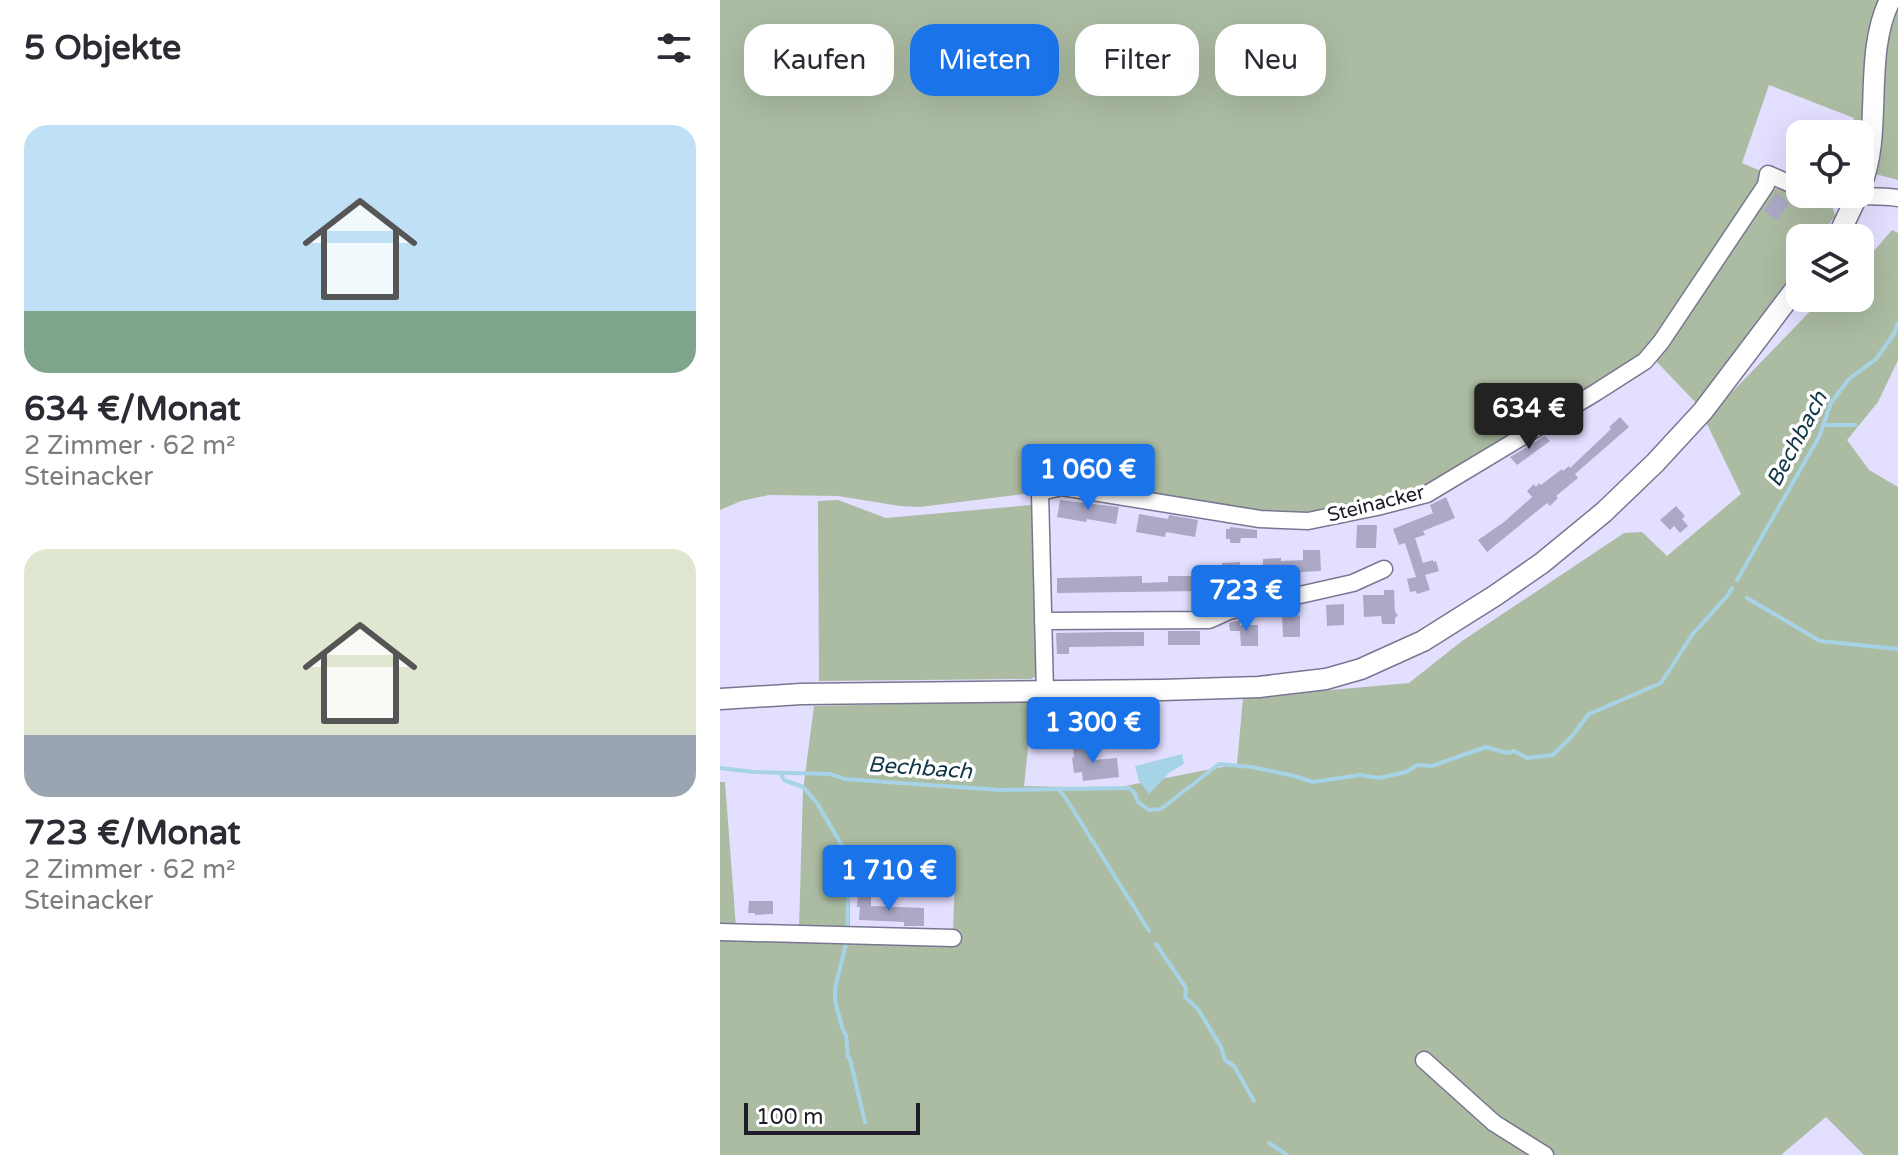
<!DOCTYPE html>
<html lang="de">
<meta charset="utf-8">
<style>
:root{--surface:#fff;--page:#f2f2f3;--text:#2b2b33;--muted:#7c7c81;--accent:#1a73e8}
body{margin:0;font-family:"Varela Round",sans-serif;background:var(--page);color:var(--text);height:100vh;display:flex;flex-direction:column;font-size:30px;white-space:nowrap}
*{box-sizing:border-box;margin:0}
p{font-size:26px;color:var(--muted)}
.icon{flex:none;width:44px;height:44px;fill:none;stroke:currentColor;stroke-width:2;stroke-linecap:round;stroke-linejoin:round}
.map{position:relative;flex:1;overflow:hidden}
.panel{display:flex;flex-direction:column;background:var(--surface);width:720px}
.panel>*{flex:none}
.guide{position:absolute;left:24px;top:24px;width:760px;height:72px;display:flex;gap:16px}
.fabs{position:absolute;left:1066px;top:120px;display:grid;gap:16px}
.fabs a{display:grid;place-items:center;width:88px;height:88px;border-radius:16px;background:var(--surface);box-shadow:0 8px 32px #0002;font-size:40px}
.scale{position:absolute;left:24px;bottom:20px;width:176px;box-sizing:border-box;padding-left:8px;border:4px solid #1e1d28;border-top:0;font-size:22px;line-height:28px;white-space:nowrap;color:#1e1d28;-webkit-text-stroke:6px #fff;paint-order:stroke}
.price{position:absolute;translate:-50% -68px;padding:0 18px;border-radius:8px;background:var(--accent);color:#fff;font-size:26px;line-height:52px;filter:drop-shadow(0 2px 4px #0008)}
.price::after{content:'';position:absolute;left:50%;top:48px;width:24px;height:18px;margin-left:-12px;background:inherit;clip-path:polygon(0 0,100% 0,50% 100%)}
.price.selected{background:#222;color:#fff}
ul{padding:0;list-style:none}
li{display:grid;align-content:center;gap:16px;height:424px;padding:0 24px}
li span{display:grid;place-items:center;height:248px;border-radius:24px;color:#555}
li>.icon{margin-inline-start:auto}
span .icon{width:144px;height:144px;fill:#fffc;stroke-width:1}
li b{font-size:34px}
h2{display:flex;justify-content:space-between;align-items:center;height:96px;padding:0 24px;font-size:34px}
.chip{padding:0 28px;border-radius:24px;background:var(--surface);box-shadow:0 8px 32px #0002;font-size:28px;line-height:72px}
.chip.selected{background:var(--accent);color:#fff}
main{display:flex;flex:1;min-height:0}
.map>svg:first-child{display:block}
.green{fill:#acbca2;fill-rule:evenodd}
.water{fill:#a7d3e7}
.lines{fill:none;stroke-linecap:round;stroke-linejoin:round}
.stream{stroke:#a7d3e7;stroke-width:4}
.building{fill:#aca9c7}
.minor-casing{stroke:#797692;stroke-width:19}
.major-casing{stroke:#797692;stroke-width:23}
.minor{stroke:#fff;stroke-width:16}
.major{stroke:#fff;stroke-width:20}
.labels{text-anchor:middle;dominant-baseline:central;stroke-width:7;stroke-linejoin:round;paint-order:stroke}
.street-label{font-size:20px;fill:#1e1d28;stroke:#fff}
.water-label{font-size:22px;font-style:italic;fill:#113847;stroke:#fff}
</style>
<main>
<section class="panel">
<h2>5 Objekte<svg class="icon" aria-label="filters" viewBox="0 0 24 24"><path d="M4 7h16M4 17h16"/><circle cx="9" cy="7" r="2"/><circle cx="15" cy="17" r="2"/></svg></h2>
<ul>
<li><span style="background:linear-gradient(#bfe0f5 75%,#7fa58c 0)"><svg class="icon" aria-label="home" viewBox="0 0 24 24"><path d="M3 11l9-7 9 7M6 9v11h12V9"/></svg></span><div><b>634 €/Monat</b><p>2 Zimmer · 62 m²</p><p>Steinacker</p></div></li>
<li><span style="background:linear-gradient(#dfe7d0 75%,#9aa5b1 0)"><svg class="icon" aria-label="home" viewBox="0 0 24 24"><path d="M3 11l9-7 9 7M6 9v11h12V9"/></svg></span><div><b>723 €/Monat</b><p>2 Zimmer · 62 m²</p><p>Steinacker</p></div></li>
</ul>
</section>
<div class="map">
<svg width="1178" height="1155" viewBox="0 0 1178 1155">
<rect width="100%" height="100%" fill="#e3dfff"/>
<g class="green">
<polygon points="0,0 1178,0 1178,180 1140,170 1140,134 1131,134 1134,118 1049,85 1022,163 1048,174 1023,219 956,305 927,353 707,494 588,521 320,492 200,507 180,506 118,496 49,495 21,501 0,510"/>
<polygon points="1057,188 1112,205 1115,216 1099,238 1080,238 1080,265 998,380 977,404 935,360 1051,190"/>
<path d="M1172,230L1178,233V360L1158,402L1127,440L1149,470L1178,487V1155H1144L1106,1117L1061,1155H0V782H5L16,927L79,928L83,790L94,706L313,701L304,786L395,788L517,764L523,698L689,683L742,641L904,533L922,532L947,556L1021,494L985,420L1103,298H1140V267ZM140,876L235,877L233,931L130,929V877Z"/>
<polygon points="118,500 166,518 311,505 319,675 311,679 99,681 98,501"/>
</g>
<polygon class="water" points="462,754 464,764 450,772 429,794 419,781 415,766"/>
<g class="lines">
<g class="stream">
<polyline points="1103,425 1135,425"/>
<polyline points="1017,580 1099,437 1111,403 1129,379 1156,359 1174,334 1178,323"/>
<polyline points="1027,598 1100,641 1178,649"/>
<polyline points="0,768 34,772 111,774 124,779 281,790 409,788 414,792 418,802 429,810 441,809 499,764 532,767 574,776 593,782 640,775 659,778 686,772 697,765 712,766 766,747 787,753 794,751 807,758 833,755 852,736 869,714 941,683 972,635 1008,595 1012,588"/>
<polyline points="61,773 64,780 83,787 97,803 127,854 129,865 127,930"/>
<polyline points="338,789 345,797 429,931"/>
<polyline points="127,940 115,988 115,1001 123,1030 126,1035 128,1057 130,1059 145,1122"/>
<polyline points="436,944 466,988 465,997 478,1009 501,1047 505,1060 514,1066 534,1101"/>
<polyline points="549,1143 567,1155"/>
</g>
</g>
<g class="building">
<polygon points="1056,193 1069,203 1057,220 1044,211"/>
<polygon points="900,417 909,427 855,474 858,478 836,496 838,498 830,506 827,503 767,552 758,540 784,522 812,497 807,491 814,484 816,487 819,483 821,485 842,469 843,471 849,466 850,468 889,431 891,428 889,427"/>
<polygon points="825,436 830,441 797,465 790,457"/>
<polygon points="726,497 735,518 703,531 705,535 695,538 703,563 713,560 713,562 716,561 719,571 705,575 710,590 697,594 696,591 690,592 687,579 696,577 685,543 679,545 673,529 713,513 710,505"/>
<polygon points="340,500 399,507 396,524 367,519 366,522 337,517"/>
<polygon points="956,506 965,516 962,519 968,526 960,533 954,526 950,530 940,520"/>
<polygon points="419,514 448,519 449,515 478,520 475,537 446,532 445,537 416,532"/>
<polygon points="637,525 657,525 656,548 636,548"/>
<polygon points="510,527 537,530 537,538 521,538 520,543 510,543 510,539 506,539 506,529 510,529"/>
<polygon points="583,550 600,550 601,571 561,573 561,580 543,580 543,559 561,558 561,561 583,560"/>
<polygon points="520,562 521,589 503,587 502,563"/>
<polygon points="422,576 422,583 448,582 448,576 478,576 478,591 337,593 337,578"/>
<polygon points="664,590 674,590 675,612 678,615 675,618 675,624 662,624 661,616 644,617 643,595 664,595"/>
<polygon points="624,604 624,625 607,626 606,605"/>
<polygon points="580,615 580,637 563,637 562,616"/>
<polygon points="520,620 520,625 538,625 538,646 521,646 520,631 510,631 509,623"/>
<rect x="448" y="631" width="32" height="14"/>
<polygon points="392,632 424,632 424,646 349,647 349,654 337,654 336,633"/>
<polygon points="371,745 373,760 397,758 399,777 363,781 362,772 354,773 352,758 354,757 353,747"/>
<polygon points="138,893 151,894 151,906 204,908 204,926 184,926 184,922 139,920 140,907 137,907"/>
<polygon points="29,901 53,901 53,914 35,915 35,913 28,913"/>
</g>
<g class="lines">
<g class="minor-casing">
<g id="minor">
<path d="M1106,194C1129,199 1154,194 1178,198"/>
<polyline points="323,621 489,620 509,611 633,583 664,569"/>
<polyline points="325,692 320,492 342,487 540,519 588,521 657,507 707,494 875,393 925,361 941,342 1046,185 1048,174 1080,188"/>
<polyline points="0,932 233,938"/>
<polyline points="704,1060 774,1123 825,1155"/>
</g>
</g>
<g class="major-casing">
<g id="major">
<path d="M1140,188C1164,133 1142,56 1170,0"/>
<polyline points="1115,238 1120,232 1138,194"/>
<polyline points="0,699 81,694 442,690 539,687 606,679 641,669 703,641 776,595 822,563 884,512 935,463 983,411 1080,283"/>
</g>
</g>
<use href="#minor" class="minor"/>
<use href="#major" class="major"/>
</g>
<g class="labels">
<g class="street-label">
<text transform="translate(656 504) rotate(-14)">Steinacker</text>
</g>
<g class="water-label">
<text transform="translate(1077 439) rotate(-62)">Bechbach</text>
<text transform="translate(200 768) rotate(4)">Bechbach</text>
</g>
</g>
</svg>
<div class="fabs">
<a><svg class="icon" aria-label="locate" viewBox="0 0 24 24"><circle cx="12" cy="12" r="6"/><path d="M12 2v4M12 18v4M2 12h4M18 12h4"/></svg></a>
<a><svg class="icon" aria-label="layers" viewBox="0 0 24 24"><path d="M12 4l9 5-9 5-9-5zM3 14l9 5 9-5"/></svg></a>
</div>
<div class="scale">100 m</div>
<b class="price selected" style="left:809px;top:451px">634 €</b>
<b class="price" style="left:368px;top:512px">1 060 €</b>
<b class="price" style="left:526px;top:633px">723 €</b>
<b class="price" style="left:373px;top:765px">1 300 €</b>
<b class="price" style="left:169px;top:913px">1 710 €</b>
<div class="guide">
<a class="chip">Kaufen</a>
<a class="chip selected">Mieten</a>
<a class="chip">Filter</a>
<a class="chip">Neu</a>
</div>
</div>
</main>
